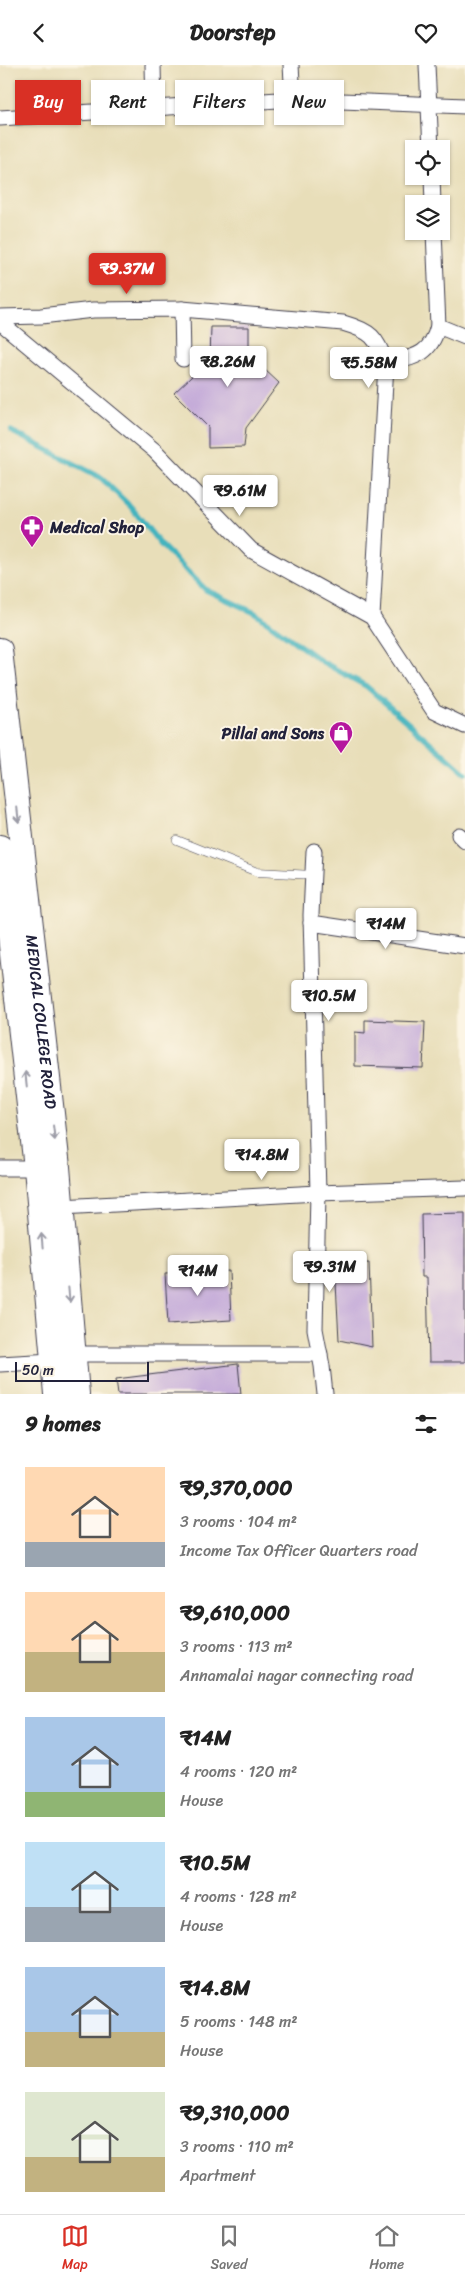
<!DOCTYPE html>
<meta charset="utf-8">
<style>
:root{--surface:#fff;--page:#f2f2f2;--text:#222;--muted:#767676;--line:#e0e0e0;--accent:#d93025}
body{margin:0;font-family:Sriracha,sans-serif;background:var(--page);color:var(--text);height:100vh;display:flex;flex-direction:column;font-size:19px;white-space:nowrap}
*{box-sizing:border-box;margin:0}
p{font-size:16px;color:var(--muted)}
.icon{flex:none;width:28px;height:28px;fill:none;stroke:currentColor;stroke-width:2;stroke-linecap:round;stroke-linejoin:round}
.map{position:relative;height:1329px;overflow:hidden}
.panel{display:flex;flex-direction:column;background:var(--surface);flex:1}
.panel>*{flex:none}
.top-card{position:absolute;left:15px;top:15px;width:435px;height:45px;display:flex;gap:10px}
.controls{position:absolute;left:405px;top:75px;display:grid;gap:10px}
.controls a{display:grid;place-items:center;width:45px;height:45px;border-radius:0px;background:var(--surface);box-shadow:0 1px 4px #0004;font-size:25px}
.scale{position:absolute;left:15px;bottom:12px;width:134px;box-sizing:border-box;padding-left:5px;border:2px solid #22223b;border-top:0;font-size:14px;line-height:18px;white-space:nowrap;color:#22223b;-webkit-text-stroke:4px #fcf5e5;paint-order:stroke}
.price{position:absolute;translate:-50% -42px;padding:0 11px;border-radius:5px;background:#fff;color:#222;font-size:16px;line-height:32px;filter:drop-shadow(0 1px 2px #0008)}
.price::after{content:'';position:absolute;left:50%;top:30px;width:15px;height:11px;margin-left:-8px;background:inherit;clip-path:polygon(0 0,100% 0,50% 100%)}
.price.selected{background:var(--accent);color:#fff}
ul{padding:0;list-style:none}
li{display:flex;align-items:center;gap:15px;height:125px;padding:0 25px}
li span{display:grid;place-items:center;flex:none;width:140px;height:100px;border-radius:0px;color:#555}
li>.icon{margin-inline-start:auto}
span .icon{width:60px;height:60px;fill:#fffc;stroke-width:1}
li b{font-size:21px}
h2{display:flex;justify-content:space-between;align-items:center;height:60px;padding:0 25px;font-size:21px}
.pill{padding:0 18px;border-radius:0px;background:var(--surface);box-shadow:0 1px 4px #0004;font-size:18px;line-height:45px}
.pill.selected{background:var(--accent);color:#fff}
header{display:flex;justify-content:space-between;align-items:center;height:65px;padding:0 25px;background:var(--surface);font-size:22px;font-weight:700}
.menu{display:flex;justify-content:space-around;align-items:center;height:70px;border-top:1px solid var(--line);background:var(--surface);font-size:14px;color:var(--muted)}
.menu a{display:grid;justify-items:center;gap:2px}
.menu .selected{color:var(--accent)}
.map>svg:first-child{display:block}
.lines{fill:none;stroke-linecap:round;stroke-linejoin:round}
.stream{stroke:#45b4be;stroke-width:5.5}
.building{fill:#c4abd9}
.service-casing{stroke:#403e4e;stroke-width:9}
.minor-casing{stroke:#403e4e;stroke-width:17}
.primary-casing{stroke:#403e4e;stroke-width:26}
.service{stroke:#fff;stroke-width:8}
.minor{stroke:#fff;stroke-width:15}
.primary{stroke:#fff;stroke-width:24}
.oneway{stroke:#9c9ca7}
.labels{text-anchor:middle;dominant-baseline:central;stroke-width:4;stroke-linejoin:round;paint-order:stroke}
.poi-label{font-size:16px;font-weight:bold;fill:#22223b;stroke:#fcf5e5;text-anchor:start}
.street-label{font-size:16px;fill:#22223b;stroke:#fcf5e5}
</style>
<header><svg class="icon" aria-label="back" viewBox="0 0 24 24"><path d="M15 5l-7 7 7 7"/></svg>Doorstep<svg class="icon" aria-label="heart" viewBox="0 0 24 24"><path d="M12 20l-8-8c-3-5 5-10 8-4 3-6 11-1 8 4z"/></svg></header>
<div class="map">
<svg width="465" height="1329" viewBox="0 0 465 1329">
<rect width="100%" height="100%" fill="#fcf5e5"/>
<filter id="ink" filterUnits="userSpaceOnUse"><feTurbulence type="fractalNoise" baseFrequency=".02" numOctaves="2"/><feDisplacementMap in="SourceGraphic" scale="10" xChannelSelector="R" yChannelSelector="G"/><feConvolveMatrix kernelMatrix="1 2 1 2 8 2 1 2 1" color-interpolation-filters="sRGB"/></filter>
<filter id="wash" filterUnits="userSpaceOnUse"><feTurbulence type="fractalNoise" baseFrequency=".0096" numOctaves="4" result="noise"/><feDisplacementMap in="SourceGraphic" scale="20" xChannelSelector="R" yChannelSelector="G"/><feGaussianBlur stdDeviation="1.12" result="paint"/><feColorMatrix in="noise" values="0 0 0 0 0 0 0 0 0 0 0 0 0 0 0 0 0 1.4 0 .05"/><feComposite in="paint" operator="in"/></filter>
<g filter="url(#wash)">
<rect width="100%" height="100%" fill="#e8deb9"/>
<g class="lines">
<polyline class="stream" points="11,366 100,412 131,442 161,480 206,525 255,548 321,596 366,621 465,708"/>
</g>
<g id="blocks">
<g class="building">
<polygon points="211,262 249,262 249,290 279,318 246,363 244,382 208,383 208,362 174,328 210,294"/>
<polygon points="365,955 425,957 423,1003 355,1001 355,967 365,968"/>
<polygon points="465,1148 465,1297 429,1297 427,1212 422,1212 421,1149"/>
<polygon points="369,1198 372,1282 339,1275 335,1199"/>
<polygon points="229,1206 231,1255 168,1259 165,1209"/>
<polygon points="238,1299 241,1329 118,1329 116,1314"/>
</g>
</g>
</g>
<g filter="url(#ink)">
<use href="#blocks" fill-opacity="0" stroke="#403e4e" stroke-width="1"/>
<g class="lines">
<g class="service-casing">
<polyline id="service" points="177,775 257,807 313,810"/>
</g>
<g class="minor-casing">
<g id="minor">
<polyline points="153,0 154,43"/>
<polyline points="291,0 293,34"/>
<polyline points="427,0 431,84"/>
<polyline points="0,53 293,34 465,41"/>
<polyline points="432,111 433,139"/>
<path d="M182,244L343,258C371,266 377,272 386,299L372,552"/>
<polyline points="0,252 41,251 93,245 182,244 183,294"/>
<polyline points="0,257 155,386 251,485 372,552 434,646 465,661"/>
<polyline points="438,261 465,272"/>
<path d="M386,299C413,292 430,292 438,261L434,166"/>
<polyline points="459,770 465,776"/>
<polyline points="314,786 311,850 318,1128 315,1264 322,1301 325,1329"/>
<polyline points="311,858 465,881"/>
<polyline points="0,1103 44,1103"/>
<polyline points="61,1142 318,1128 465,1123"/>
<polyline points="74,1289 320,1289"/>
<polyline points="0,1299 52,1296"/>
</g>
</g>
<g class="primary-casing">
<g id="primary">
<path id="s1" d="M0,585L58,1102L77,1329"/>
<polyline points="0,782 36,1103 56,1329"/>
</g>
</g>
<use href="#service" class="service"/>
<use href="#minor" class="minor"/>
<use href="#primary" class="primary"/>
</g>
<defs><path id="oneway-shaft" d="M-6 0H5M1.5-3L5.5 0L1.5 3" fill="none" stroke-width="1.6" stroke-linecap="round" stroke-linejoin="round" transform="scale(1.25)"/></defs>
<g class="oneway">
<use href="#oneway-shaft" transform="translate(18 750) rotate(84)"/>
<use href="#oneway-shaft" transform="translate(26 1014) rotate(-96)"/>
<use href="#oneway-shaft" transform="translate(54 1068) rotate(83)"/>
<use href="#oneway-shaft" transform="translate(42 1176) rotate(-95)"/>
<use href="#oneway-shaft" transform="translate(69 1230) rotate(85)"/>
</g>
</g>
<defs>
<g id="pharmacy-pin" transform="scale(1.25)"><path d="M0 17L-7.5 6A9.5 9.5 0 1 1 7.5 6Z" fill="#b5179e" stroke="#fcf5e5"/><path d="M-2-6h4v4h4v4h-4v4h-4v-4h-4v-4h4Z" fill="#fff"/></g>
<g id="shop-pin" transform="scale(1.25)"><path d="M0 17L-7.5 6A9.5 9.5 0 1 1 7.5 6Z" fill="#b5179e" stroke="#fcf5e5"/><path d="M-5-2.5h2.3a2.7 3.5 0 0 1 5.4 0H5L5.5 6h-11ZM-1.5-2.5h3a1.5 2.3 0 0 0-3 0Z" fill="#fff"/></g>
</defs>
<g fill-rule="evenodd">
<use href="#pharmacy-pin" x="32" y="462"/>
<use href="#shop-pin" x="341" y="668"/>
</g>
<g class="labels">
<g class="poi-label">
<text x="50" y="462">Medical Shop</text>
<text x="324" y="668" text-anchor="end">Pillai and Sons</text>
</g>
<g class="street-label">
<text stroke="none"><textPath href="#s1" startOffset="374">MEDICAL COLLEGE ROAD</textPath></text>
</g>
</g>
</svg>
<div class="controls">
<a><svg class="icon" aria-label="locate" viewBox="0 0 24 24"><circle cx="12" cy="12" r="6"/><path d="M12 2v4M12 18v4M2 12h4M18 12h4"/></svg></a>
<a><svg class="icon" aria-label="layers" viewBox="0 0 24 24"><path d="M12 4l9 5-9 5-9-5zM3 14l9 5 9-5"/></svg></a>
</div>
<div class="scale">50 m</div>
<b class="price selected" style="left:127px;top:230px">₹9.37M</b>
<b class="price" style="left:228px;top:323px">₹8.26M</b>
<b class="price" style="left:369px;top:324px">₹5.58M</b>
<b class="price" style="left:240px;top:452px">₹9.61M</b>
<b class="price" style="left:386px;top:885px">₹14M</b>
<b class="price" style="left:329px;top:957px">₹10.5M</b>
<b class="price" style="left:262px;top:1116px">₹14.8M</b>
<b class="price" style="left:330px;top:1228px">₹9.31M</b>
<b class="price" style="left:198px;top:1232px">₹14M</b>
<div class="top-card">
<a class="pill selected">Buy</a>
<a class="pill">Rent</a>
<a class="pill">Filters</a>
<a class="pill">New</a>
</div>
</div>
<section class="panel">
<h2>9 homes<svg class="icon" aria-label="filters" viewBox="0 0 24 24"><path d="M4 7h16M4 17h16"/><circle cx="9" cy="7" r="2"/><circle cx="15" cy="17" r="2"/></svg></h2>
<ul>
<li><span style="background:linear-gradient(#ffd9b3 75%,#9aa5b1 0)"><svg class="icon" aria-label="home" viewBox="0 0 24 24"><path d="M3 11l9-7 9 7M6 9v11h12V9"/></svg></span><div><b>₹9,370,000</b><p>3 rooms · 104 m²</p><p>Income Tax Officer Quarters road</p></div></li>
<li><span style="background:linear-gradient(#ffd9b3 60%,#c2b280 0)"><svg class="icon" aria-label="home" viewBox="0 0 24 24"><path d="M3 11l9-7 9 7M6 9v11h12V9"/></svg></span><div><b>₹9,610,000</b><p>3 rooms · 113 m²</p><p>Annamalai nagar connecting road</p></div></li>
<li><span style="background:linear-gradient(#a9c7e8 75%,#8fb573 0)"><svg class="icon" aria-label="home" viewBox="0 0 24 24"><path d="M3 11l9-7 9 7M6 9v11h12V9"/></svg></span><div><b>₹14M</b><p>4 rooms · 120 m²</p><p>House</p></div></li>
<li><span style="background:linear-gradient(#bfe0f5 65%,#9aa5b1 0)"><svg class="icon" aria-label="home" viewBox="0 0 24 24"><path d="M3 11l9-7 9 7M6 9v11h12V9"/></svg></span><div><b>₹10.5M</b><p>4 rooms · 128 m²</p><p>House</p></div></li>
<li><span style="background:linear-gradient(#a9c7e8 65%,#c2b280 0)"><svg class="icon" aria-label="home" viewBox="0 0 24 24"><path d="M3 11l9-7 9 7M6 9v11h12V9"/></svg></span><div><b>₹14.8M</b><p>5 rooms · 148 m²</p><p>House</p></div></li>
<li><span style="background:linear-gradient(#dfe7d0 65%,#c2b280 0)"><svg class="icon" aria-label="home" viewBox="0 0 24 24"><path d="M3 11l9-7 9 7M6 9v11h12V9"/></svg></span><div><b>₹9,310,000</b><p>3 rooms · 110 m²</p><p>Apartment</p></div></li>
</ul>
</section>
<nav class="menu">
<a class="selected"><svg class="icon" aria-label="map" viewBox="0 0 24 24"><path d="M3 6l6-2 6 2 6-2v14l-6 2-6-2-6 2zM9 4v14M15 6v14"/></svg>Map</a>
<a><svg class="icon" aria-label="saved" viewBox="0 0 24 24"><path d="M7 4h10v16l-5-4-5 4z"/></svg>Saved</a>
<a><svg class="icon" aria-label="home" viewBox="0 0 24 24"><path d="M3 11l9-7 9 7M6 9v11h12V9"/></svg>Home</a>
</nav>
